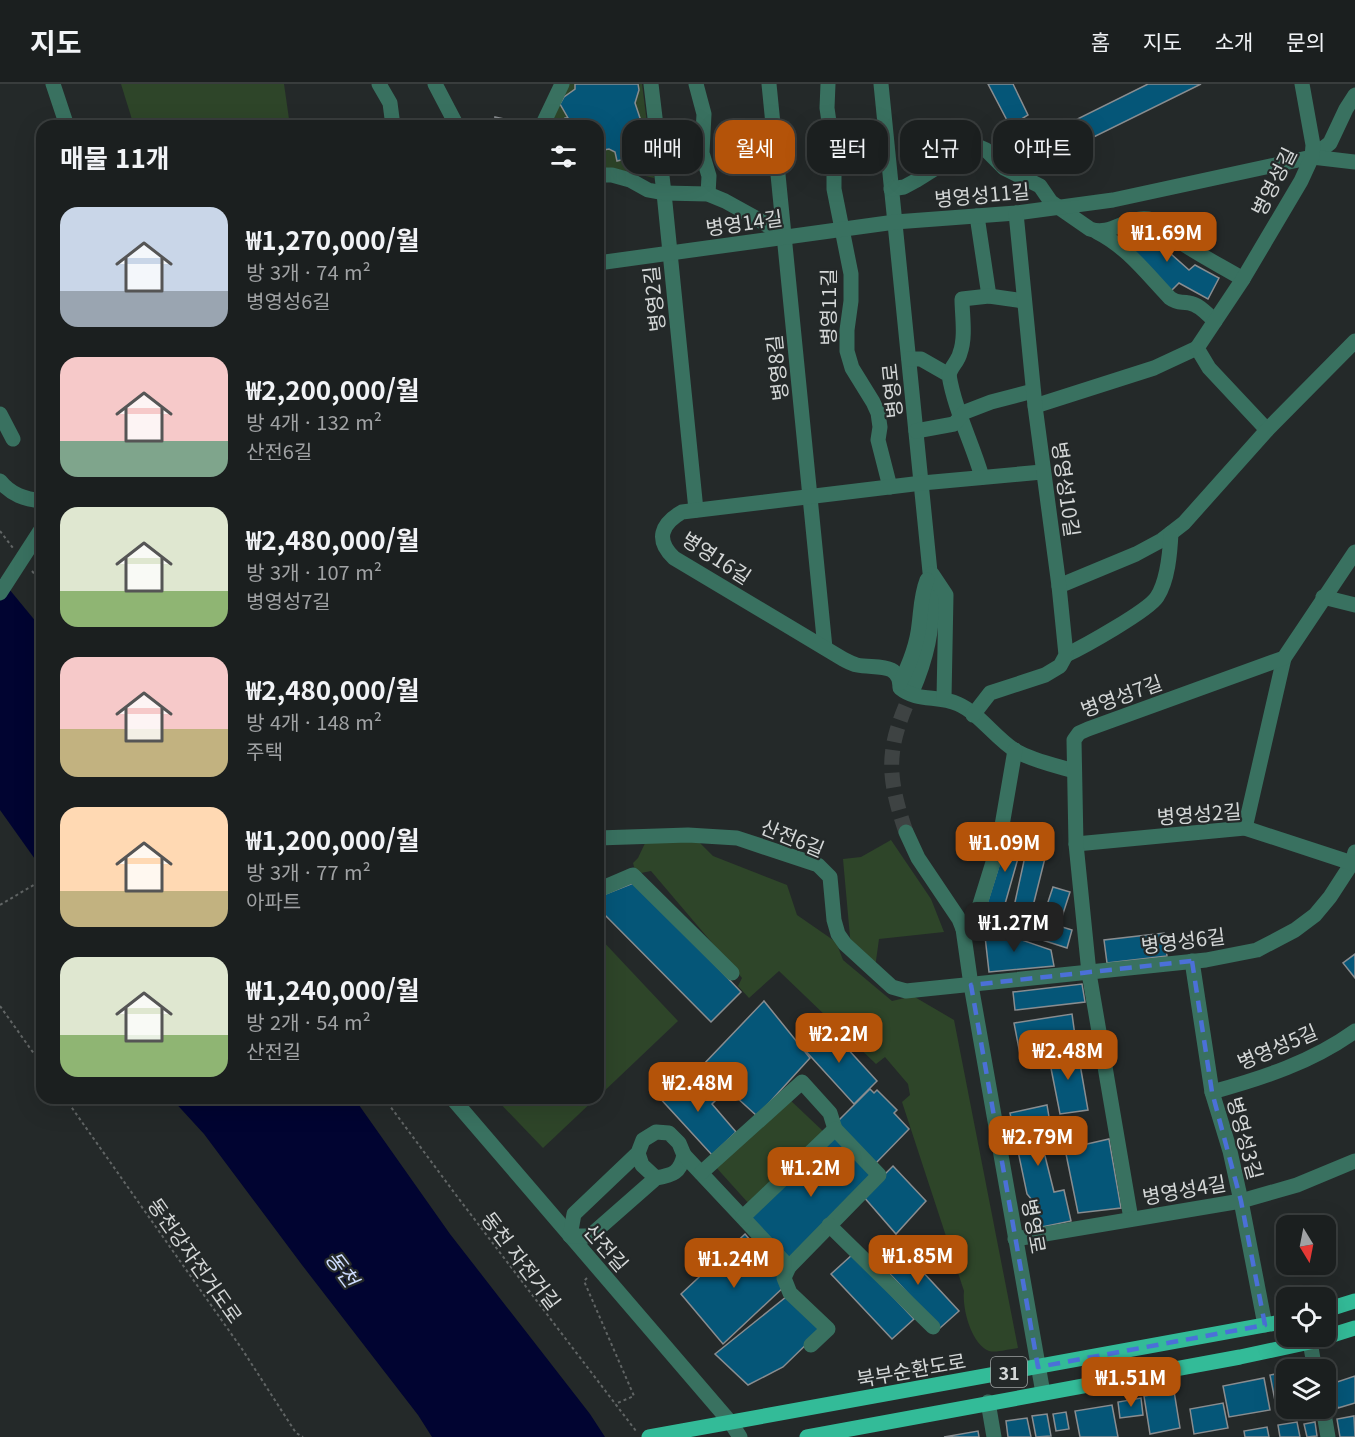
<!DOCTYPE html>
<html lang="ko">
<meta charset="utf-8">
<style>
:root{--surface:#1b1f1f;--page:#282c2c;--text:#f1f3f6;--muted:#a0a2a4;--line:#393d3d;--accent:#b45309}
body{margin:0;font-family:Georgia,"Noto Sans KR",serif;background:var(--page);color:var(--text);height:100vh;display:flex;flex-direction:column;font-size:22px;white-space:nowrap}
*{box-sizing:border-box;margin:0}
p{font-size:20px;color:var(--muted)}
.icon{flex:none;width:33px;height:33px;fill:none;stroke:currentColor;stroke-width:2;stroke-linecap:round;stroke-linejoin:round}
.map{position:relative;flex:1;overflow:hidden}
.side{position:absolute;left:36px;top:36px;width:568px;height:984px;display:flex;flex-direction:column;background:var(--surface);border-radius:18px;box-shadow:0 6px 24px #0002,0 0 0 2px var(--line)}
.side>*{flex:none}
.hud{position:absolute;left:622px;top:36px;width:570px;height:54px;display:flex;gap:12px}
.needle{width:39px;rotate:170deg}
.fabs{position:absolute;left:1276px;top:1131px;display:grid;gap:12px}
.fabs a{display:grid;place-items:center;width:60px;height:60px;border-radius:12px;background:var(--surface);box-shadow:0 6px 24px #0002,0 0 0 2px var(--line);font-size:30px}
.price{position:absolute;translate:-50% -51px;padding:0 14px;border-radius:12px;background:var(--accent);color:#fff;font-size:20px;line-height:39px;filter:drop-shadow(0 2px 3px #0008)}
.price::after{content:'';position:absolute;left:50%;top:36px;width:18px;height:14px;margin-left:-9px;background:inherit;clip-path:polygon(0 0,100% 0,50% 100%)}
.price.active{background:#222;color:#fff}
ul{padding:0;list-style:none}
li{display:flex;align-items:center;gap:18px;height:150px;padding:0 24px}
li span{display:grid;place-items:center;flex:none;width:168px;height:120px;border-radius:18px;color:#555}
li>.icon{margin-inline-start:auto}
span .icon{width:72px;height:72px;fill:#fffc;stroke-width:1}
li b{font-size:26px}
h2{display:flex;justify-content:space-between;align-items:center;height:72px;padding:0 24px;font-size:26px}
.tag{padding:0 21px;border-radius:18px;background:var(--surface);box-shadow:0 6px 24px #0002,0 0 0 2px var(--line);font-size:21px;line-height:54px}
.tag.active{background:var(--accent);color:#fff}
header{display:flex;align-items:center;gap:36px;box-sizing:border-box;height:84px;padding:0 30px;background:var(--surface);border-bottom:2px solid var(--line)}
header strong{font-size:28px}
nav{display:flex;gap:33px;margin-inline-start:auto;font-size:21px}
.map>svg:first-child{display:block}
.green{fill:#2e4529}
.water{fill:#010431}
.building{fill:#055678;stroke:#898d90;stroke-width:1.5}
.lines{fill:none;stroke-linecap:round;stroke-linejoin:round}
.minor-tunnel{stroke:#3e4343;stroke-width:15;stroke-dasharray:15 8;stroke-linecap:butt}
.path{stroke:#616565;stroke-width:2;stroke-dasharray:3 3;stroke-linecap:butt}
.minor{stroke:#397160;stroke-width:15}
.major{stroke:#33bb98;stroke-width:15}
.marked{fill:none;stroke:#4b70d8;stroke-width:4.5;stroke-dasharray:12 8;stroke-linejoin:round}
.labels{text-anchor:middle;dominant-baseline:central;stroke-width:4.5;stroke-linejoin:round;paint-order:stroke}
.shield{fill:#242929;stroke:#9fa3a3;stroke-width:1.5}
.shield-label{font-size:18px;font-weight:bold;fill:#d4d7d7}
.street-label{font-size:20px;fill:#d4d7d7;stroke:#242929}
.water-label{font-size:21px;font-style:italic;fill:#cedcfd;stroke:#242929}
</style>
<header>
<strong>지도</strong>
<nav><a>홈</a><a>지도</a><a>소개</a><a>문의</a></nav>
</header>
<div class="map">
<svg width="1355" height="1353" viewBox="0 0 1355 1353">
<rect width="100%" height="100%" fill="#242929"/>
<g class="green">
<polygon points="121,0 284,0 290,42 134,42"/>
<polygon points="568,0 642,0 654,94 611,84 599,86 598,42 552,42 553,33"/>
<polygon points="891,756 931,815 944,848 879,855 875,884 851,864 843,775 861,773"/>
<path d="M646,757L699,758L713,772L787,801L797,831L836,858L843,876L892,917L913,912L954,936L1018,1264C1009,1265 996,1269 989,1267C971,1260 962,1224 964,1207L902,1018L910,1011L908,1000L885,973L876,980L779,887L749,914L738,902L742,894L651,787L636,790L633,779L638,774Z"/>
<polygon points="599,853 678,937 599,1012"/>
<polygon points="495,1014 596,1014 543,1064"/>
<polygon points="788,1014 826,1050 750,1121 714,1081"/>
</g>
<g class="water">
<polygon points="0,494 42,545 42,785 0,726"/>
<polygon points="171,1014 354,1014 450,1150 590,1330 605,1353 432,1353 418,1331 302,1181 204,1050"/>
</g>
<g class="building">
<polygon points="575,0 638,0 639,6 635,19 640,34 645,82 626,83 625,75 617,77 615,68 609,65 598,67 598,42 562,42 565,34 568,34 560,20 564,13 575,5"/>
<polygon points="988,0 1013,0 1028,31 1010,42"/>
<polygon points="1148,0 1201,0 1045,77 1035,56"/>
<polygon points="495,33 536,42 494,42"/>
<polygon points="1135,138 1189,186 1195,181 1219,194 1208,215 1179,199 1171,207 1118,154"/>
<polygon points="1011,743 1026,746 1001,834 984,829"/>
<polygon points="1029,754 1040,758 1039,764 1047,766 1027,846 1010,841"/>
<polygon points="636,798 741,908 711,938 598,824 598,813"/>
<polygon points="1053,803 1070,808 1059,842 1072,846 1067,864 1036,854"/>
<polygon points="984,843 1051,866 1054,882 989,888"/>
<polygon points="1164,849 1167,872 1107,879 1104,856"/>
<polygon points="1355,870 1355,894 1343,879"/>
<polygon points="1082,900 1085,918 1015,926 1013,908"/>
<polygon points="764,917 810,974 757,1032 702,982"/>
<polygon points="1072,930 1076,959 1020,970 1014,939"/>
<polygon points="824,939 877,997 854,1020 802,963"/>
<polygon points="1077,963 1088,1026 1060,1030 1048,969"/>
<polygon points="688,989 703,1009 712,1002 721,1011 712,1020 736,1048 712,1071 658,1012"/>
<polygon points="870,1005 874,1009 877,1006 897,1026 894,1029 909,1045 876,1079 836,1039"/>
<polygon points="1047,1021 1051,1045 1039,1048 1054,1108 1064,1106 1071,1137 1037,1144 1032,1116 1027,1110 1010,1029"/>
<polygon points="835,1051 875,1091 789,1178 748,1133"/>
<polygon points="1109,1055 1121,1124 1078,1129 1065,1065"/>
<polygon points="893,1082 926,1117 896,1150 863,1112"/>
<polygon points="745,1150 787,1200 723,1260 681,1210"/>
<polygon points="896,1159 959,1227 940,1244 877,1176"/>
<polygon points="853,1170 914,1235 892,1255 831,1190"/>
<polygon points="786,1213 821,1246 783,1283 748,1301 715,1270"/>
<polygon points="1287,1288 1287,1320 1276,1322 1270,1291"/>
<polygon points="1355,1292 1355,1319 1338,1324 1331,1300"/>
<polygon points="1264,1294 1270,1326 1229,1333 1223,1302"/>
<polygon points="1174,1307 1180,1344 1150,1350 1144,1312"/>
<polygon points="1141,1314 1143,1331 1120,1334 1118,1318"/>
<polygon points="1223,1319 1228,1344 1194,1350 1190,1325"/>
<polygon points="1112,1321 1118,1353 1080,1353 1075,1327"/>
<polygon points="1066,1328 1069,1345 1056,1347 1053,1330"/>
<polygon points="1047,1330 1051,1352 1036,1353 1032,1332"/>
<polygon points="1354,1332 1355,1353 1340,1353 1337,1335"/>
<polygon points="1027,1334 1031,1353 1008,1353 1006,1337"/>
<polygon points="1297,1338 1300,1353 1280,1353 1278,1341"/>
<polygon points="1315,1338 1317,1352 1307,1353 1304,1340"/>
<polygon points="1267,1343 1269,1353 1245,1353 1244,1347"/>
<polygon points="978,1347 979,1353 944,1353"/>
</g>
<g class="lines">
<path class="minor-tunnel" d="M906,748C886,690 886,664 912,608"/>
<g class="path">
<polyline points="0,447 13,464"/>
<polyline points="32,487 42,499"/>
<polyline points="0,821 42,796"/>
<polyline points="0,922 42,981"/>
<polyline points="65,1014 242,1265 296,1349 303,1353"/>
<polyline points="384,1014 456,1111 636,1347"/>
<polyline points="587,1194 584,1197 634,1312 615,1320"/>
</g>
<g class="minor">
<polyline points="53,0 67,42"/>
<polyline points="379,0 390,19 393,42"/>
<polyline points="435,0 457,42"/>
<polyline points="651,0 664,109 696,426"/>
<polyline points="696,0 704,30 702,69 709,92 708,110"/>
<polyline points="769,0 825,564"/>
<polyline points="828,0 827,24 834,73 834,105 851,190 851,217 847,246 847,267 852,284 873,318 878,329 880,343 878,356 890,403"/>
<path d="M881,0L932,508C933,546 927,573 912,608"/>
<polyline points="542,42 562,0"/>
<polyline points="1312,73 1330,59 1346,25 1355,11"/>
<polyline points="598,91 612,91 630,96 648,106 664,109 708,110 725,117 761,137 784,153"/>
<path d="M891,105L904,103L917,96L960,69L971,63H979L986,66L1004,84L1040,102L1051,118L1090,145C1110,153 1127,132 1148,135C1165,138 1170,150 1182,159C1201,172 1223,183 1243,195"/>
<polyline points="977,132 989,212"/>
<path d="M1097,148C1127,163 1147,190 1170,214C1178,220 1181,217 1189,219C1199,220 1208,231 1215,237"/>
<polyline points="598,179 895,138 1016,129 1113,116 1312,73 1355,78"/>
<path d="M909,275H921L949,291C955,327 972,358 982,393"/>
<path d="M949,291C951,282 958,278 960,269C966,253 962,231 962,215L989,212L1024,217"/>
<polyline points="1035,322 1154,284 1197,264"/>
<polyline points="0,330 13,355"/>
<polyline points="1267,346 1209,284 1197,264 1243,195 1301,97 1312,73 1313,61 1302,0"/>
<polyline points="916,347 954,340 965,328 991,318 1033,307"/>
<path d="M1042,388L922,399L682,428C661,440 655,456 674,474L843,575C847,577 852,580 857,581C875,585 900,577 900,604C917,618 938,611 958,620C979,629 996,655 1016,667C1034,677 1054,681 1074,687"/>
<path d="M0,397C11,411 25,415 42,417"/>
<polyline points="932,490 946,511 944,614"/>
<polyline points="1059,502 1136,470 1162,456 1184,439 1267,346 1355,257"/>
<polyline points="0,509 42,444"/>
<polyline points="1323,513 1355,521"/>
<path d="M1066,571C1083,563 1148,527 1157,513C1168,496 1170,469 1171,449"/>
<path d="M900,599C909,581 917,562 919,541C921,526 921,511 927,496"/>
<polyline points="973,631 990,609 1045,591 1060,582 1066,571 1059,502 1035,322 1016,129"/>
<polyline points="1245,744 1284,574"/>
<polyline points="906,748 918,774 959,835 963,845 971,901 1043,1309"/>
<polyline points="598,754 688,751 737,754 818,781 830,793 834,836 838,850 845,860 892,903 906,907 1206,876 1257,866 1295,846 1315,831 1330,813 1352,779 1355,768"/>
<polyline points="1076,760 1245,744 1355,780"/>
<polyline points="598,806 633,791 732,889"/>
<polyline points="963,845 969,842 976,833 999,759 1015,666"/>
<polyline points="1192,877 1212,1008 1230,1067 1241,1117 1265,1241"/>
<path d="M1212,1008C1263,994 1312,978 1355,947"/>
<polyline points="452,1014 731,1339 740,1353"/>
<path d="M638,1069L574,1130L570,1152H590L656,1094C673,1091 680,1089 684,1071L679,1059L669,1049L656,1048L643,1056L638,1069L642,1081L656,1094"/>
<polyline points="684,1071 789,1183 784,1194 790,1209 828,1245 811,1261"/>
<polyline points="701,1089 802,998 830,1029 835,1045"/>
<polyline points="743,1133 835,1045 879,1091 789,1183"/>
<polyline points="1131,1135 1089,889 1076,760 1074,656 1079,649 1088,645 1284,574 1355,468"/>
<polyline points="829,1141 933,1243"/>
<polyline points="1015,1155 1241,1117 1297,1101 1355,1077"/>
<polyline points="1310,1258 1315,1286"/>
<polyline points="988,1318 994,1353"/>
<polyline points="1323,1324 1328,1353"/>
</g>
<g class="major">
<polyline points="1326,1226 1355,1217"/>
<polyline points="649,1353 1287,1237"/>
<polyline points="807,1353 1240,1273 1310,1258 1355,1244"/>
</g>
</g>
<path class="marked" d="M1192,877L1212,1008L1241,1117L1265,1241L1038,1283L971,901Z"/>
<g class="labels">
<rect class="shield" x="991" y="1273" width="36" height="30" rx="4.5"/>
<g class="shield-label">
<text x="1009" y="1288">31</text>
</g>
<g class="street-label">
<text transform="translate(1273 97) rotate(-63)">병영성길</text>
<text transform="translate(982 110) rotate(-5)">병영성11길</text>
<text transform="translate(744 138) rotate(-8)">병영14길</text>
<text transform="translate(653 215) rotate(-96)">병영2길</text>
<text transform="translate(827 223) rotate(-90)">병영11길</text>
<text transform="translate(776 284) rotate(-96)">병영8길</text>
<text transform="translate(891 307) rotate(-96)">병영로</text>
<text transform="translate(1067 405) rotate(82)">병영성10길</text>
<text transform="translate(717 473) rotate(33)">병영16길</text>
<text transform="translate(1121 611) rotate(-20)">병영성7길</text>
<text transform="translate(1199 729) rotate(-4)">병영성2길</text>
<text transform="translate(793 753) rotate(22)">산전6길</text>
<text transform="translate(1183 856) rotate(-7)">병영성6길</text>
<text transform="translate(1277 962) rotate(-23)">병영성5길</text>
<text transform="translate(1246 1054) rotate(75)">병영성3길</text>
<text transform="translate(1184 1105) rotate(-10)">병영성4길</text>
<text transform="translate(1035 1142) rotate(80)">병영로</text>
<text transform="translate(607 1163) rotate(49)">산전길</text>
<text transform="translate(196 1176) rotate(55)">동천강자전거도로</text>
<text transform="translate(522 1176) rotate(53)">동천 자전거길</text>
<text transform="translate(911 1285) rotate(-10)">북부순환도로</text>
</g>
<g class="water-label">
<text transform="translate(343 1184) rotate(53)">동천</text>
</g>
</g>
</svg>
<div class="fabs">
<a><svg class="needle" viewBox="-14 -14 28 28"><path d="M0-13l5 13h-10z" fill="#e53935"/><path d="M0 13l5-13h-10z" fill="#a0a2a4"/></svg></a>
<a><svg class="icon" aria-label="locate" viewBox="0 0 24 24"><circle cx="12" cy="12" r="6"/><path d="M12 2v4M12 18v4M2 12h4M18 12h4"/></svg></a>
<a><svg class="icon" aria-label="layers" viewBox="0 0 24 24"><path d="M12 4l9 5-9 5-9-5zM3 14l9 5 9-5"/></svg></a>
</div>
<b class="price" style="left:1167px;top:179px">₩1.69M</b>
<b class="price" style="left:1005px;top:789px">₩1.09M</b>
<b class="price active" style="left:1014px;top:869px">₩1.27M</b>
<b class="price" style="left:839px;top:980px">₩2.2M</b>
<b class="price" style="left:1068px;top:997px">₩2.48M</b>
<b class="price" style="left:698px;top:1029px">₩2.48M</b>
<b class="price" style="left:1038px;top:1083px">₩2.79M</b>
<b class="price" style="left:811px;top:1114px">₩1.2M</b>
<b class="price" style="left:918px;top:1202px">₩1.85M</b>
<b class="price" style="left:734px;top:1205px">₩1.24M</b>
<b class="price" style="left:1131px;top:1324px">₩1.51M</b>
<div class="hud">
<a class="tag">매매</a>
<a class="tag active">월세</a>
<a class="tag">필터</a>
<a class="tag">신규</a>
<a class="tag">아파트</a>
</div>
<section class="side">
<h2>매물 11개<svg class="icon" aria-label="filters" viewBox="0 0 24 24"><path d="M4 7h16M4 17h16"/><circle cx="9" cy="7" r="2"/><circle cx="15" cy="17" r="2"/></svg></h2>
<ul>
<li><span style="background:linear-gradient(#c9d6e8 70%,#9aa5b1 0)"><svg class="icon" aria-label="home" viewBox="0 0 24 24"><path d="M3 11l9-7 9 7M6 9v11h12V9"/></svg></span><div><b>₩1,270,000/월</b><p>방 3개 · 74 m²</p><p>병영성6길</p></div></li>
<li><span style="background:linear-gradient(#f6c9c9 70%,#7fa58c 0)"><svg class="icon" aria-label="home" viewBox="0 0 24 24"><path d="M3 11l9-7 9 7M6 9v11h12V9"/></svg></span><div><b>₩2,200,000/월</b><p>방 4개 · 132 m²</p><p>산전6길</p></div></li>
<li><span style="background:linear-gradient(#dfe7d0 70%,#8fb573 0)"><svg class="icon" aria-label="home" viewBox="0 0 24 24"><path d="M3 11l9-7 9 7M6 9v11h12V9"/></svg></span><div><b>₩2,480,000/월</b><p>방 3개 · 107 m²</p><p>병영성7길</p></div></li>
<li><span style="background:linear-gradient(#f6c9c9 60%,#c2b280 0)"><svg class="icon" aria-label="home" viewBox="0 0 24 24"><path d="M3 11l9-7 9 7M6 9v11h12V9"/></svg></span><div><b>₩2,480,000/월</b><p>방 4개 · 148 m²</p><p>주택</p></div></li>
<li><span style="background:linear-gradient(#ffd9b3 70%,#c2b280 0)"><svg class="icon" aria-label="home" viewBox="0 0 24 24"><path d="M3 11l9-7 9 7M6 9v11h12V9"/></svg></span><div><b>₩1,200,000/월</b><p>방 3개 · 77 m²</p><p>아파트</p></div></li>
<li><span style="background:linear-gradient(#dfe7d0 65%,#8fb573 0)"><svg class="icon" aria-label="home" viewBox="0 0 24 24"><path d="M3 11l9-7 9 7M6 9v11h12V9"/></svg></span><div><b>₩1,240,000/월</b><p>방 2개 · 54 m²</p><p>산전길</p></div></li>
</ul>
</section>
</div>
